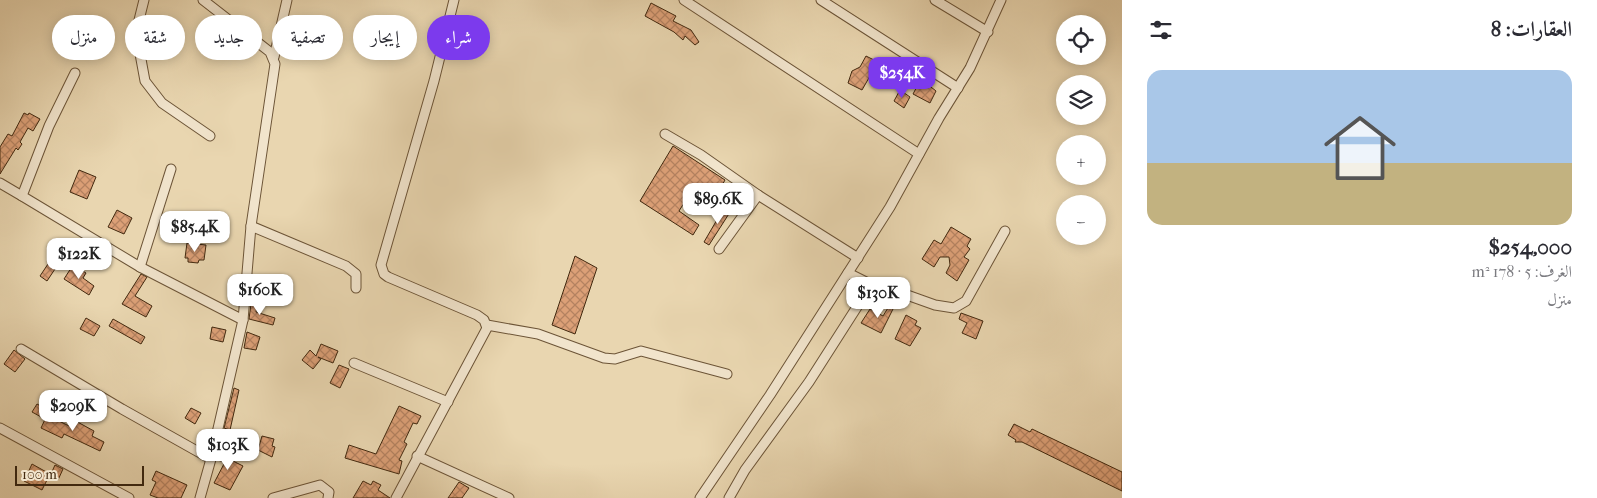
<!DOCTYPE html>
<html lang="ar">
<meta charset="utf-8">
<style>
:root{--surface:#fff;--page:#f2f2f3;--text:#2b2b33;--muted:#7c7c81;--accent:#7c3aed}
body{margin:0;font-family:"IM FELL French Canon",Amiri,serif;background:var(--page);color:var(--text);direction:rtl;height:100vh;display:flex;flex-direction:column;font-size:19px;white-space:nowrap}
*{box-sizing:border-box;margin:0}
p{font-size:16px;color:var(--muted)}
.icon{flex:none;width:28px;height:28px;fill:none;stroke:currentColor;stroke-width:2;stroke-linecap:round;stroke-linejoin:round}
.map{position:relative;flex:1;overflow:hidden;direction:ltr}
.sheet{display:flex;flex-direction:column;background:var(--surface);width:475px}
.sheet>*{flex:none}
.banner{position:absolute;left:15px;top:15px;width:475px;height:45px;direction:rtl;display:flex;gap:10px}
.fabs{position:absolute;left:1056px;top:15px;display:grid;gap:10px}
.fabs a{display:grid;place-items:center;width:50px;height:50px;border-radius:50%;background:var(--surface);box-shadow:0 2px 12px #0003;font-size:25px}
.scale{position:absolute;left:15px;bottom:12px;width:129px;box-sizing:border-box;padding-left:5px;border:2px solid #42290f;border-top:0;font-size:14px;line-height:18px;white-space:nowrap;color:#42290f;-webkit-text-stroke:4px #f1e4cc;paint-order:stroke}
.price{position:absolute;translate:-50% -42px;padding:0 11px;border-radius:10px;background:#fff;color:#222;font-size:16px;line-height:32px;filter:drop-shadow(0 1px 2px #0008)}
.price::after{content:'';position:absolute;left:50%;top:30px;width:15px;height:11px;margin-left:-8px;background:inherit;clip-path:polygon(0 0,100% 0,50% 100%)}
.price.active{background:var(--accent);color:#fff}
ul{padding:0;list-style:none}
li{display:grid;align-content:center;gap:10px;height:265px;padding:0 25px}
li span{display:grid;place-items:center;height:155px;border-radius:15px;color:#555}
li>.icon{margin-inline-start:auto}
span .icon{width:90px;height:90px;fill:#fffc;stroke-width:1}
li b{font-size:21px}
h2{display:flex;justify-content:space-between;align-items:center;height:60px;padding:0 25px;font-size:21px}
.chip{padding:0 18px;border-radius:22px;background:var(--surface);box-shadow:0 2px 12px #0003;font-size:18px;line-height:45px}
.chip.active{background:var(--accent);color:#fff}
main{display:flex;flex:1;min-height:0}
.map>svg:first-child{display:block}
.building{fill:url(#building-cross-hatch);stroke:#42290f}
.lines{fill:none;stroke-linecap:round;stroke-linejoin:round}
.minor-casing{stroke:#6c5437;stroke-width:11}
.minor{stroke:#f1e4cc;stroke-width:9}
</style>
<main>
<section class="sheet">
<h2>العقارات: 8<svg class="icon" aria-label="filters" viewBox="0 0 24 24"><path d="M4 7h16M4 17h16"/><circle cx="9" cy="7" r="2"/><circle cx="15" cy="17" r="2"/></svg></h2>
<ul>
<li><span style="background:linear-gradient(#a9c7e8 60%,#c2b280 0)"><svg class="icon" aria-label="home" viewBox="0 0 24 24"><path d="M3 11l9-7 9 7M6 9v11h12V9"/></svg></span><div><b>$254,000</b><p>الغرف: 5 · 178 m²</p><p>منزل</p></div></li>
</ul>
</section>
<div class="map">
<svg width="1122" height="498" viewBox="0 0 1122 498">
<defs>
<pattern id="building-cross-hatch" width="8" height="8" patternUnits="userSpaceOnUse" patternTransform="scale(1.25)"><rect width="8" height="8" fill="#dca077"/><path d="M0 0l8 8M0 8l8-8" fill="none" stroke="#b48260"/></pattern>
</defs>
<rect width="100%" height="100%" fill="#e9d6b0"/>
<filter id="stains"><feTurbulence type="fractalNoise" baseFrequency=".004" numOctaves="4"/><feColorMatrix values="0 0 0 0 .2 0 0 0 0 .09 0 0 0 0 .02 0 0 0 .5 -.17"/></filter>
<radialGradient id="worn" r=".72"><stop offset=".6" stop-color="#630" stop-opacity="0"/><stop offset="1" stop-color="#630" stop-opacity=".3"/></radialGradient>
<g class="building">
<polygon points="651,3 676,16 673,21 691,30 699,42 695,45 685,36 683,40 674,32 645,16"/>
<polygon points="866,56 878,62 862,90 848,83 852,71 860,67"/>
<polygon points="921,79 936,91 930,103 913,94"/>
<polygon points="900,90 910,97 904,108 894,101"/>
<polygon points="24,113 28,115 29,113 40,119 33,131 28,128 20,142 22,144 18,150 16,148 0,174 0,147 8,134 12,136"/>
<polygon points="673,146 725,180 709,208 689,195 679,211 699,225 693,235 640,201"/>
<polygon points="79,170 96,177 87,199 70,192"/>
<polygon points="725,206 732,209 709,245 704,242"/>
<polygon points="117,210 132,218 124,234 108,227"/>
<polygon points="951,227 971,239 967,246 970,249 964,257 969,260 957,281 946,273 950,265 949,257 940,257 934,267 922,259 934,240 941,244"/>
<polygon points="187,243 206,245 204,260 199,260 198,263 188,262 188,258 185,258"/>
<polygon points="54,255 61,260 47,281 40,276"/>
<polygon points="575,256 597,268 575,334 552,325"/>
<polygon points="73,265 86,273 83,278 94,286 89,295 64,279"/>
<polygon points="141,274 147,277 135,296 152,306 146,317 122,304"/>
<polygon points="891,303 895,305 881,333 861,323 870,309 883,316"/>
<polygon points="251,304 257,306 256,312 275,318 273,325 249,319"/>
<polygon points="961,313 983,321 976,339 962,333 967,323 959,319"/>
<polygon points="906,315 917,321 915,325 921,328 910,346 895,339"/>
<polygon points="86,318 100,326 94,336 80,329"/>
<polygon points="113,319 145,337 141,344 109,326"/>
<polygon points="212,327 226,330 223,342 210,339"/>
<polygon points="247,332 260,337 256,350 244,348"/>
<polygon points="321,344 338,351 333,363 318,357 321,359 313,369 302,360 310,350 316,356"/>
<polygon points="14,350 25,359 15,372 4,364"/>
<polygon points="339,365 349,369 340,388 330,383"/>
<polygon points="234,388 239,390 230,430 224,428"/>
<polygon points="37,404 48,410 43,418 32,412"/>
<polygon points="399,406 421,416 417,424 413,423 404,442 407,444 399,460 402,461 399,474 345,458 349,445 376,454"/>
<polygon points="191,408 201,413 195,424 185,418"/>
<polygon points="47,415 69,426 72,419 94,431 92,436 104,442 100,451 64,434 62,438 41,428"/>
<polygon points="1014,424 1030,432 1032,429 1122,472 1122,491 1022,442 1015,442 1016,440 1008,435"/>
<polygon points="262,436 274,439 272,446 275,447 272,457 258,450"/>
<polygon points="219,451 233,455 231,460 243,466 230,490 214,483 225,462 217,460"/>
<polygon points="32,464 50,474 42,490 24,481"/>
<polygon points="55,465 63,469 58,480 50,476"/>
<polygon points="156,471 187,485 181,498 158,498 150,495 156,482 152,480"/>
<polygon points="363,481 371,485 373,481 381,485 378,490 390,498 353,498"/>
<polygon points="459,482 469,488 462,498 448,498"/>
</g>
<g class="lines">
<g class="minor-casing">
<g id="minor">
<polyline points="144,0 136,32 145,81 162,103 210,136"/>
<polyline points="684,0 919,154"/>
<polyline points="821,0 958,88"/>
<polyline points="935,0 988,32"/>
<polyline points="274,57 287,0"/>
<polyline points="75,73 49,126 22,196 140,267 243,320"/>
<polyline points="665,134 701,155 758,195 858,258"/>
<polyline points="0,183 22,196"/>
<polyline points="251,226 346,266 356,274 356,288"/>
<polyline points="719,249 758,195"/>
<polyline points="140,267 171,169"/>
<polyline points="848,273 876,287 893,290 935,305 954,308 966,301 1005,231"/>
<polyline points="487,325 538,334 604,358 615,359 641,351 727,374"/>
<polyline points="21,349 122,409 211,459"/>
<polyline points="354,363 448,402"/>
<polyline points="0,428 129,498"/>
<polyline points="417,456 509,498"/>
<polyline points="200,498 211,459 243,320 251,226 275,64 270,52 203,0"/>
<polyline points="273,498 320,485 329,492 328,498"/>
<polyline points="396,498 487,328 484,320 477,315 388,277 384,274 381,265 434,81 454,0"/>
<polyline points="700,498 770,395 890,207 939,118 970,68 1001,0"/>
<polyline points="729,498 745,470 809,382 871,285"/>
</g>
</g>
<use href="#minor" class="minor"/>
</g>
<rect width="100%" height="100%" filter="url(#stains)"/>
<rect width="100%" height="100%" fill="url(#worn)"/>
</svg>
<div class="fabs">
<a><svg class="icon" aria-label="locate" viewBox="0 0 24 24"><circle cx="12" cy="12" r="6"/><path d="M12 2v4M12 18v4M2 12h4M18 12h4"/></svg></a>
<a><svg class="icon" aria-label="layers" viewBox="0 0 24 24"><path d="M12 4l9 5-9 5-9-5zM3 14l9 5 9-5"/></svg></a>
<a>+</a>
<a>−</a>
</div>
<div class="scale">100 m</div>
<b class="price active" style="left:902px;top:99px">$254K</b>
<b class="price" style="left:718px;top:225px">$89.6K</b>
<b class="price" style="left:195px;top:253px">$85.4K</b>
<b class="price" style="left:79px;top:280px">$122K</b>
<b class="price" style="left:260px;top:316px">$160K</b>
<b class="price" style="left:878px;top:319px">$130K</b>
<b class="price" style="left:73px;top:432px">$209K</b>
<b class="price" style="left:228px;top:471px">$103K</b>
<div class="banner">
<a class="chip active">شراء</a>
<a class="chip">إيجار</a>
<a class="chip">تصفية</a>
<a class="chip">جديد</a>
<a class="chip">شقة</a>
<a class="chip">منزل</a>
</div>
</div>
</main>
